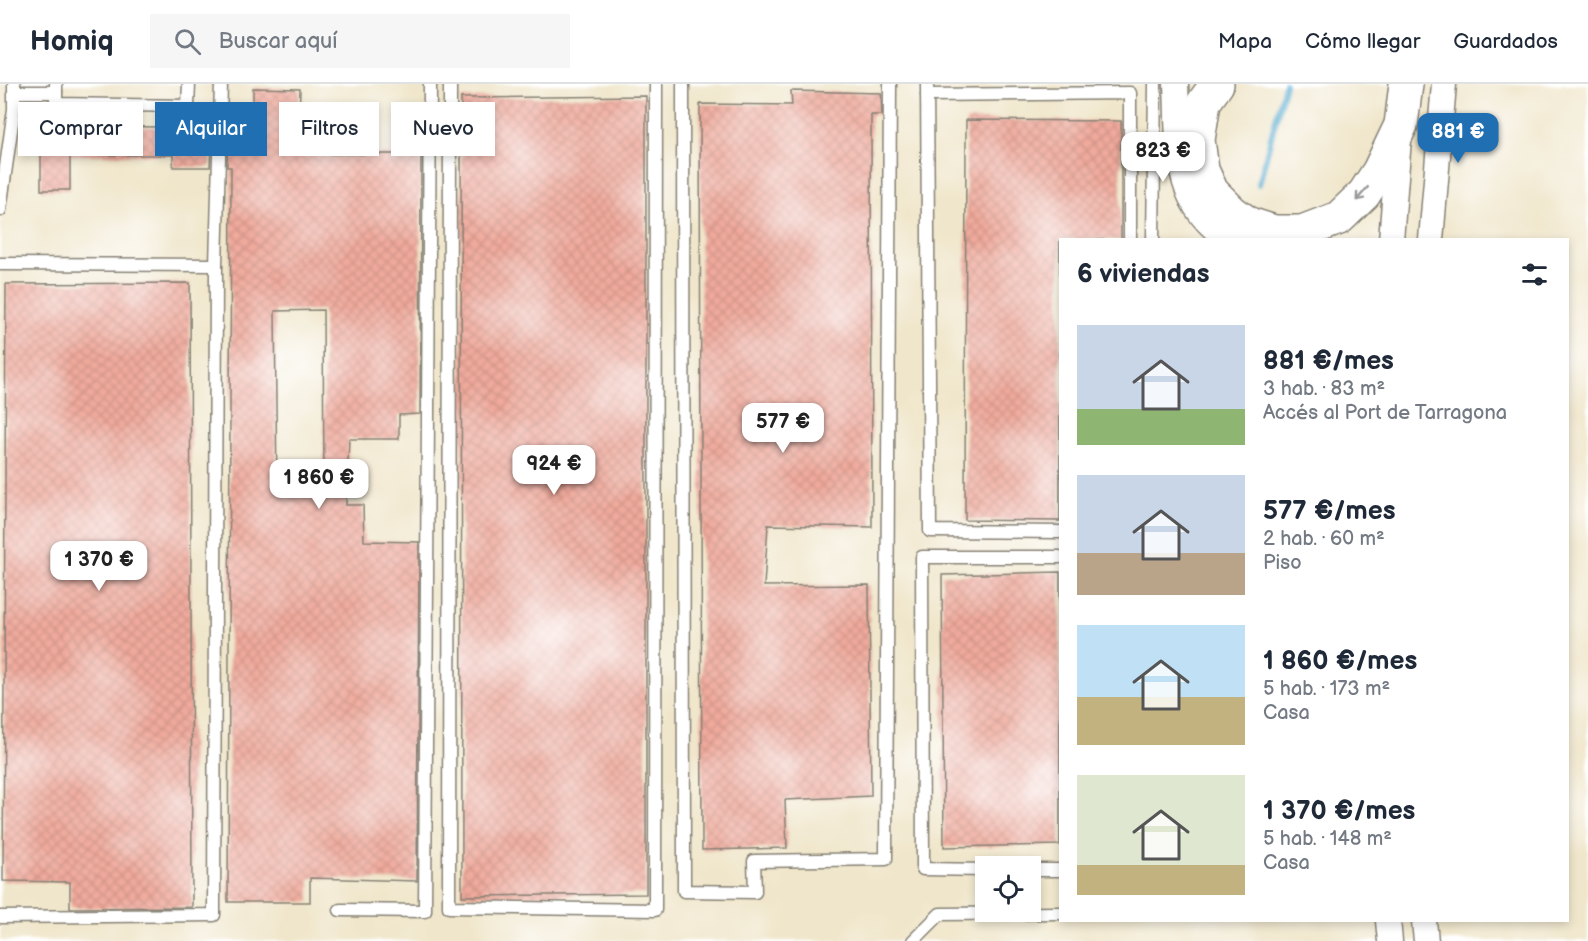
<!DOCTYPE html>
<html lang="es">
<meta charset="utf-8">
<style>
:root{--surface:#fff;--page:#f6f6f7;--text:#1f2937;--muted:#747a83;--line:#e0e1e3;--accent:#1f6fb2}
body{margin:0;font-family:"Balsamiq Sans",sans-serif;background:var(--page);color:var(--text);height:100vh;display:flex;flex-direction:column;font-size:22px;white-space:nowrap}
*{box-sizing:border-box;margin:0}
p{font-size:20px;color:var(--muted)}
.icon{flex:none;width:33px;height:33px;fill:none;stroke:currentColor;stroke-width:2;stroke-linecap:round;stroke-linejoin:round}
.map{position:relative;flex:1;overflow:hidden}
.details{position:absolute;left:1059px;top:154px;width:510px;height:684px;display:flex;flex-direction:column;background:var(--surface);border-radius:0px;box-shadow:0 3px 9px #0003}
.details>*{flex:none}
.banner{position:absolute;left:18px;top:18px;width:570px;height:54px;display:flex;gap:12px}
.controls{position:absolute;left:975px;top:772px;display:grid;gap:12px}
.controls a{display:grid;place-items:center;width:66px;height:66px;border-radius:0px;background:var(--surface);box-shadow:0 3px 9px #0003;font-size:30px}
.price{position:absolute;translate:-50% -51px;padding:0 14px;border-radius:12px;background:#fff;color:#222;font-size:20px;line-height:39px;filter:drop-shadow(0 2px 3px #0008)}
.price::after{content:'';position:absolute;left:50%;top:36px;width:18px;height:14px;margin-left:-9px;background:inherit;clip-path:polygon(0 0,100% 0,50% 100%)}
.price.selected{background:var(--accent);color:#fff}
ul{padding:0;list-style:none}
li{display:flex;align-items:center;gap:18px;height:150px;padding:0 18px}
li span{display:grid;place-items:center;flex:none;width:168px;height:120px;border-radius:0px;color:#555}
li>.icon{margin-inline-start:auto}
span .icon{width:72px;height:72px;fill:#fffc;stroke-width:1}
li b{font-size:26px}
h2{display:flex;justify-content:space-between;align-items:center;height:72px;padding:0 18px;font-size:26px}
.chip{padding:0 21px;border-radius:0px;background:var(--surface);box-shadow:0 3px 9px #0003;font-size:21px;line-height:54px}
.chip.selected{background:var(--accent);color:#fff}
header{display:flex;align-items:center;gap:36px;box-sizing:border-box;height:84px;padding:0 30px;background:var(--surface);border-bottom:2px solid var(--line)}
header strong{font-size:28px}
nav{display:flex;gap:33px;margin-inline-start:auto;font-size:21px}
.search{width:420px;height:54px;background:var(--page);display:flex;align-items:center;gap:15px;box-sizing:border-box;padding:0 21px;border-radius:0px;color:var(--muted);font-size:22px}
.map>svg:first-child{display:block}
.lines{fill:none;stroke-linecap:round;stroke-linejoin:round}
.stream{stroke:#4fa9cd;stroke-width:6}
.building{fill:url(#building-cross-hatch);fill-rule:evenodd}
.lane-casing{stroke:#868174;stroke-width:15}
.street-casing{stroke:#868174;stroke-width:27}
.highway-casing{stroke:#868174;stroke-width:36}
.lane{stroke:#fff;stroke-width:12}
.street{stroke:#fff;stroke-width:24}
.highway{stroke:#fff;stroke-width:33}
.oneway{stroke:#999}
</style>
<header>
<strong>Homiq</strong>
<div class="search"><svg class="icon" aria-label="search" viewBox="0 0 24 24"><circle cx="10" cy="10" r="6"/><path d="M15 15l6 6"/></svg>Buscar aquí</div>
<nav><a>Mapa</a><a>Cómo llegar</a><a>Guardados</a></nav>
</header>
<div class="map">
<svg width="1588" height="857" viewBox="0 0 1588 857">
<defs>
<pattern id="building-cross-hatch" width="8" height="8" patternUnits="userSpaceOnUse" patternTransform="scale(1.5)"><rect width="8" height="8" fill="#f0aa9c"/><path d="M0 0l8 8M0 8l8-8" fill="none" stroke="#cd9286"/></pattern>
</defs>
<rect width="100%" height="100%" fill="#fff"/>
<filter id="ink" filterUnits="userSpaceOnUse"><feTurbulence type="fractalNoise" baseFrequency=".0167" numOctaves="2"/><feDisplacementMap in="SourceGraphic" scale="12" xChannelSelector="R" yChannelSelector="G"/><feConvolveMatrix kernelMatrix="1 2 1 2 8 2 1 2 1" color-interpolation-filters="sRGB"/></filter>
<filter id="wash" filterUnits="userSpaceOnUse"><feTurbulence type="fractalNoise" baseFrequency=".008" numOctaves="4" result="noise"/><feDisplacementMap in="SourceGraphic" scale="24" xChannelSelector="R" yChannelSelector="G"/><feGaussianBlur stdDeviation="1.35" result="paint"/><feColorMatrix in="noise" values="0 0 0 0 0 0 0 0 0 0 0 0 0 0 0 0 0 1.4 0 .05"/><feComposite in="paint" operator="in"/></filter>
<g filter="url(#wash)">
<rect width="100%" height="100%" fill="#f0e6cb"/>
<g class="lines">
<polyline class="stream" points="1259,100 1285,0"/>
</g>
<g id="blocks">
<g class="building">
<path d="M253,4L300,5L299,36L323,35V70H421L420,330L399,331V355H349L346,421H363L364,457L419,458L417,797L310,794V818H228L231,83H227L228,38H231V36H253ZM323,226L324,407L277,406L275,227Z"/>
<polygon points="791,7 881,9 882,31 871,31 872,443 768,441 764,502 869,501 871,712 785,716 787,764 702,766 700,20 792,21"/>
<polygon points="646,12 646,810 462,812 461,14"/>
<polygon points="966,36 1121,37 1121,156 1060,156 1060,437 965,436"/>
<polygon points="34,37 68,38 68,42 159,43 159,37 212,37 210,83 173,83 173,71 70,71 70,106 41,106 41,65 38,65 38,54 34,54"/>
<polygon points="190,199 192,823 70,824 70,798 3,797 6,200"/>
<polygon points="1060,488 1060,761 944,763 942,491"/>
</g>
</g>
</g>
<g filter="url(#ink)">
<use href="#blocks" fill-opacity="0" stroke="#868174" stroke-width="1.5"/>
<g class="lines">
<g class="lane-casing">
<g id="lane">
<polyline points="56,0 56,20 188,22 189,0"/>
<polyline points="450,0 449,823 655,826 656,0"/>
<polyline points="683,0 684,807 755,808 754,777 886,775 890,0"/>
<polyline points="927,0 930,447 1060,448"/>
<polyline points="14,8 56,8"/>
<polyline points="927,11 1130,9 1130,156"/>
<polyline points="0,126 14,25 14,0"/>
<polyline points="1153,156 1155,0"/>
<polyline points="0,180 216,181 214,831 0,833"/>
<polyline points="216,181 221,0"/>
<polyline points="986,786 923,785 922,473 1060,473"/>
<polyline points="1030,786 1060,786"/>
<polyline points="340,826 425,827 430,0"/>
<polyline points="913,857 940,830 1060,829"/>
</g>
</g>
<g class="street-casing">
<g id="street">
<path d="M1176,0C1179,60 1171,120 1230,156"/>
<polyline points="1391,156 1399,55"/>
<polyline points="1431,156 1444,0"/>
<polyline points="1388,837 1390,857"/>
<polyline points="1424,837 1426,857"/>
</g>
</g>
<g class="highway-casing">
<polyline id="highway" points="1217,0 1204,18 1198,56 1202,86 1212,108 1232,128 1249,140 1274,148 1302,148 1339,134 1364,110 1379,87 1401,41 1406,0"/>
</g>
<use href="#lane" class="lane"/>
<use href="#street" class="street"/>
<use href="#highway" class="highway"/>
</g>
<defs><path id="oneway-shaft" d="M-6 0H5M1.5-3L5.5 0L1.5 3" fill="none" stroke-width="1.6" stroke-linecap="round" stroke-linejoin="round" transform="scale(1.5)"/></defs>
<use class="oneway" href="#oneway-shaft" transform="translate(1362 110) rotate(130)"/>
</g>
</svg>
<div class="controls">
<a><svg class="icon" aria-label="locate" viewBox="0 0 24 24"><circle cx="12" cy="12" r="6"/><path d="M12 2v4M12 18v4M2 12h4M18 12h4"/></svg></a>
</div>
<b class="price selected" style="left:1458px;top:80px">881 €</b>
<b class="price" style="left:1163px;top:99px">823 €</b>
<b class="price" style="left:783px;top:370px">577 €</b>
<b class="price" style="left:554px;top:412px">924 €</b>
<b class="price" style="left:319px;top:426px">1 860 €</b>
<b class="price" style="left:99px;top:508px">1 370 €</b>
<div class="banner">
<a class="chip">Comprar</a>
<a class="chip selected">Alquilar</a>
<a class="chip">Filtros</a>
<a class="chip">Nuevo</a>
</div>
<section class="details">
<h2>6 viviendas<svg class="icon" aria-label="filters" viewBox="0 0 24 24"><path d="M4 7h16M4 17h16"/><circle cx="9" cy="7" r="2"/><circle cx="15" cy="17" r="2"/></svg></h2>
<ul>
<li><span style="background:linear-gradient(#c9d6e8 70%,#8fb573 0)"><svg class="icon" aria-label="home" viewBox="0 0 24 24"><path d="M3 11l9-7 9 7M6 9v11h12V9"/></svg></span><div><b>881 €/mes</b><p>3 hab. · 83 m²</p><p>Accés al Port de Tarragona</p></div></li>
<li><span style="background:linear-gradient(#c9d6e8 65%,#b9a48a 0)"><svg class="icon" aria-label="home" viewBox="0 0 24 24"><path d="M3 11l9-7 9 7M6 9v11h12V9"/></svg></span><div><b>577 €/mes</b><p>2 hab. · 60 m²</p><p>Piso</p></div></li>
<li><span style="background:linear-gradient(#bfe0f5 60%,#c2b280 0)"><svg class="icon" aria-label="home" viewBox="0 0 24 24"><path d="M3 11l9-7 9 7M6 9v11h12V9"/></svg></span><div><b>1 860 €/mes</b><p>5 hab. · 173 m²</p><p>Casa</p></div></li>
<li><span style="background:linear-gradient(#dfe7d0 75%,#c2b280 0)"><svg class="icon" aria-label="home" viewBox="0 0 24 24"><path d="M3 11l9-7 9 7M6 9v11h12V9"/></svg></span><div><b>1 370 €/mes</b><p>5 hab. · 148 m²</p><p>Casa</p></div></li>
</ul>
</section>
</div>
